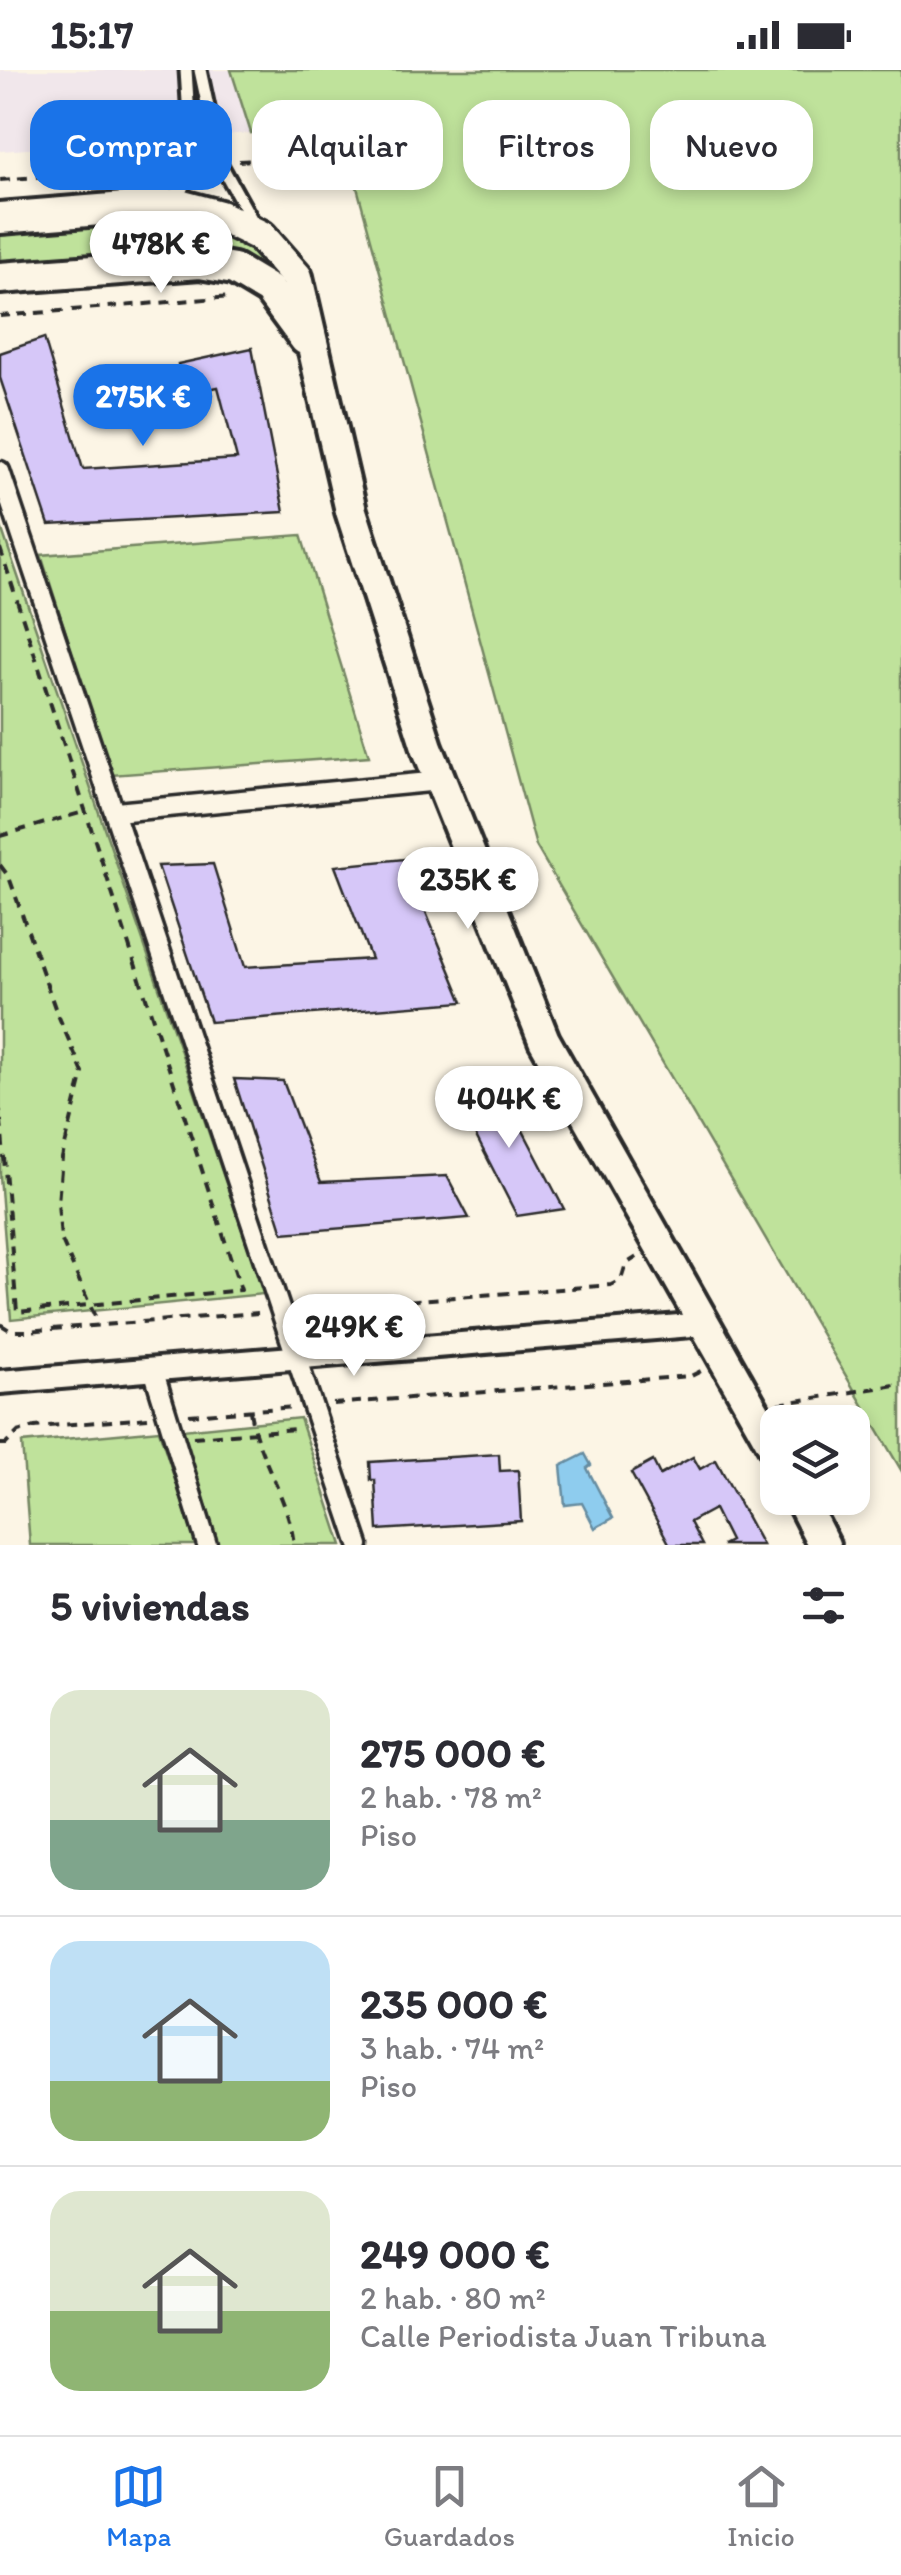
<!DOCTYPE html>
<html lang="es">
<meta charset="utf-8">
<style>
:root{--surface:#fff;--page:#f7f7f7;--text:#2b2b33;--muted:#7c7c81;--line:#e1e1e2;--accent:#1a73e8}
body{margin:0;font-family:Itim,sans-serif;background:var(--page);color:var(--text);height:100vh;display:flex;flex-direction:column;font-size:38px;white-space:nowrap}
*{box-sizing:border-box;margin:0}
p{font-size:32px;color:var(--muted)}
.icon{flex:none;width:55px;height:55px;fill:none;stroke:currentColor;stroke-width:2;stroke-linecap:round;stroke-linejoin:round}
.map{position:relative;height:1475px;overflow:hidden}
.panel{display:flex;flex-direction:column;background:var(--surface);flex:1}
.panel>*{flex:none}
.guide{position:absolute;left:30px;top:30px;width:842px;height:90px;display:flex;gap:20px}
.fabs{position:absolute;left:760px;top:1335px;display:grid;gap:20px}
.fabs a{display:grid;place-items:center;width:110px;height:110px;border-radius:20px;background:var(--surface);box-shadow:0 5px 15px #0003;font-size:50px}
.price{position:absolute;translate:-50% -85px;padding:0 22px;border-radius:35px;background:#fff;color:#222;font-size:32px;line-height:65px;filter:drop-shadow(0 2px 5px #0008)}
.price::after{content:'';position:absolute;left:50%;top:60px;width:30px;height:22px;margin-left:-15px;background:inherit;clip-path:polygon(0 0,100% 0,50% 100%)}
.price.on{background:var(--accent);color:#fff}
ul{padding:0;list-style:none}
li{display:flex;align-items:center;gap:30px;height:250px;padding:0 50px}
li+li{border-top:2px solid var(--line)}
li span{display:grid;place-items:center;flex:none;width:280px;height:200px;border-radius:30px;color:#555}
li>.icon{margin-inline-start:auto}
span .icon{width:120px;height:120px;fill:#fffc;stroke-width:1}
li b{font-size:42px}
h2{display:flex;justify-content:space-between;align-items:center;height:120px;padding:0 50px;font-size:42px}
.pill{padding:0 35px;border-radius:30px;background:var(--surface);box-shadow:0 5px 15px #0003;font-size:35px;line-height:90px}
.pill.on{background:var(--accent);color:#fff}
.status{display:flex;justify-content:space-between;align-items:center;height:70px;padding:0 50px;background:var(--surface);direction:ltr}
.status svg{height:28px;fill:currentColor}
.tab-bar{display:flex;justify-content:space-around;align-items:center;height:140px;border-top:2px solid var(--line);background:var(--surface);font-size:28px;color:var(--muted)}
.tab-bar a{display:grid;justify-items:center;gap:5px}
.tab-bar .on{color:var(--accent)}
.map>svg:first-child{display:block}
.built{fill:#f1e7eb}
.green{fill:#bfe29b;stroke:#758663;stroke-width:2.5}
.water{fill:#8eccee;stroke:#668ca0;stroke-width:2.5}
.building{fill:#d6c7f8;stroke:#2b2b2b;stroke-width:2.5}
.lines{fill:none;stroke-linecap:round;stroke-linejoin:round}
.service-casing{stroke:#2b2b2b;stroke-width:19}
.pedestrian-casing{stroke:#2b2b2b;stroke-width:25}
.minor-casing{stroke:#2b2b2b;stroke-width:30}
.tertiary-casing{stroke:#2b2b2b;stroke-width:38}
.path{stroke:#2b2b2b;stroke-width:4;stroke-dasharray:10 8;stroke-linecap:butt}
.service{stroke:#fcf5e5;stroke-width:11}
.pedestrian{stroke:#fcf5e5;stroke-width:18}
.minor{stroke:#fcf5e5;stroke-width:22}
.tertiary{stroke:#fcf5e5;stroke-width:30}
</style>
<div class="status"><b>15:17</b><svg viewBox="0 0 49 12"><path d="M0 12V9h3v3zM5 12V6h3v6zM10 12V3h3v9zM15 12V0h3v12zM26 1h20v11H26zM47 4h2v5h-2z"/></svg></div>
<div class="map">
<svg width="901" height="1475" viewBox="0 0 901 1475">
<rect width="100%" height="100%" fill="#fcf5e5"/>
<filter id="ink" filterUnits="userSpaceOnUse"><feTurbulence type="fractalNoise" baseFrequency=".01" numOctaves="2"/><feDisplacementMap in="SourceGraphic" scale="20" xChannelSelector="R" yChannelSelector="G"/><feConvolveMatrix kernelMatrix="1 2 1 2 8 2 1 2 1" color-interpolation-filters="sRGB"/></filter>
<g filter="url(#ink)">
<polygon class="built" points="0,0 231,0 251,63 0,81"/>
<g class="green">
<polygon points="231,0 901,0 901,1400 536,776 339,51 251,63"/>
<path d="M162,148C216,152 246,169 282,209L0,195V160Z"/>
<polygon points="0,454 264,1224 11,1249 0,1106"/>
<polygon points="301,465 369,686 111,705 41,485"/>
<polygon points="300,1348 342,1475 219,1475 182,1360"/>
<polygon points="159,1360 196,1475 30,1475 22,1373"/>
</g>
<polygon class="water" points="585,1384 591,1395 587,1398 613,1448 595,1458 582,1433 565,1435 561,1396"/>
<g class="building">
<polygon points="44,268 83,399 237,389 218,317 182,324 178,294 252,278 284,442 49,455 0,308 0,283"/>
<polygon points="404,789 463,932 210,952 158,796 213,794 245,897 371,889 335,796"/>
<polygon points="234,1009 283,1011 321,1112 447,1106 469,1148 283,1163"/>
<polygon points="496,1009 564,1139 517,1146 457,1029"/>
<polygon points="499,1384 500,1401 518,1400 521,1451 378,1460 375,1410 371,1410 370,1392"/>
<polygon points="693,1387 700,1399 716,1390 762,1475 722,1475 730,1471 714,1439 690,1452 702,1475 670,1475 631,1403 653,1391 660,1405"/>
</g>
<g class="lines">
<g class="service-casing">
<g id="service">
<polyline points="200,0 220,93 254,154"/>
<polyline points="176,132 192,95 186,0"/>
</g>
</g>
<g class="pedestrian-casing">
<g id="pedestrian">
<polyline points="0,401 359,1475"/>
<polyline points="116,742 440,711"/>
<polyline points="153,1299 207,1475"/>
</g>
</g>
<g class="minor-casing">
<polyline id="minor" points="0,1312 704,1254"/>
</g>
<g class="tertiary-casing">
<g id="tertiary">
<polyline points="0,148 175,134 220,146 261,166 297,207 351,441 427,677 544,970 778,1384"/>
<polyline points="0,208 200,193 234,199 269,220 305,269"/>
<polyline points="800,1428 824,1475"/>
</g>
</g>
<g class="path">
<polyline points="239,91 255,90"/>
<polyline points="0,110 175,96"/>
<polyline points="0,246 230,227"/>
<polyline points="0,478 241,1220 17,1242 0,1040"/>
<polyline points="0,766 87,741"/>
<polyline points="0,795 9,807 55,938 83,1003 62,1088 58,1133 61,1169 96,1249"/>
<polyline points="302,1239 611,1215 621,1210 626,1194 637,1187"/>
<polyline points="0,1254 11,1261 26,1261 258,1243"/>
<polyline points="333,1334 691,1306 701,1301"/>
<polyline points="778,1334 901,1314"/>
<path d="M250,1341C257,1387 289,1427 294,1475"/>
<polyline points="189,1345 294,1337"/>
<polyline points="193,1367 297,1359"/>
<polyline points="0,1374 6,1374 18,1362 35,1357 149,1348"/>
</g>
<use href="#service" class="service"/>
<use href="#pedestrian" class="pedestrian"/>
<use href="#minor" class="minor"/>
<use href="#tertiary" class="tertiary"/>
</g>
</g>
</svg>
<div class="fabs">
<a><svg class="icon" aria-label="layers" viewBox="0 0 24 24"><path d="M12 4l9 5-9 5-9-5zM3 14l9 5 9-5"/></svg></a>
</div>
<b class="price" style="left:161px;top:226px">478K €</b>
<b class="price on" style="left:143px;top:379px">275K €</b>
<b class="price" style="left:468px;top:862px">235K €</b>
<b class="price" style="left:509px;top:1081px">404K €</b>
<b class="price" style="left:354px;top:1309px">249K €</b>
<div class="guide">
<a class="pill on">Comprar</a>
<a class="pill">Alquilar</a>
<a class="pill">Filtros</a>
<a class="pill">Nuevo</a>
</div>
</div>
<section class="panel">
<h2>5 viviendas<svg class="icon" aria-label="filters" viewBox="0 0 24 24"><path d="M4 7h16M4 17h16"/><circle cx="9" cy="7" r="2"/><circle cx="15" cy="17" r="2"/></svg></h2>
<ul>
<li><span style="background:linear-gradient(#dfe7d0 65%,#7fa58c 0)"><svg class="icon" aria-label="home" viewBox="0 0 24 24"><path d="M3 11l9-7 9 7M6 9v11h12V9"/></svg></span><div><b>275 000 €</b><p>2 hab. · 78 m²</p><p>Piso</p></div></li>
<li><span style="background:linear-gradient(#bfe0f5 70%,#8fb573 0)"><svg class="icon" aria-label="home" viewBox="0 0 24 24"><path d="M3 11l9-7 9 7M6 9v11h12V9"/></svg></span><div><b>235 000 €</b><p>3 hab. · 74 m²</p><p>Piso</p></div></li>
<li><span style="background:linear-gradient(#dfe7d0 60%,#8fb573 0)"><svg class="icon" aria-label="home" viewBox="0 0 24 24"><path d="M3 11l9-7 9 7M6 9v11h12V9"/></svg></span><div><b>249 000 €</b><p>2 hab. · 80 m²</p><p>Calle Periodista Juan Tribuna</p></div></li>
</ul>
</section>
<nav class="tab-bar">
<a class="on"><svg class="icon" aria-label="map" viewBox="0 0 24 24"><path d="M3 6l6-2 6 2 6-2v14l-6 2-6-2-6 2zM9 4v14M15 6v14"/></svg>Mapa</a>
<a><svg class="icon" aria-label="saved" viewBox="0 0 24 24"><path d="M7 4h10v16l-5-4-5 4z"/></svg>Guardados</a>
<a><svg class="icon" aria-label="home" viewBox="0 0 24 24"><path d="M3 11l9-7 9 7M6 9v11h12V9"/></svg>Inicio</a>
</nav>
